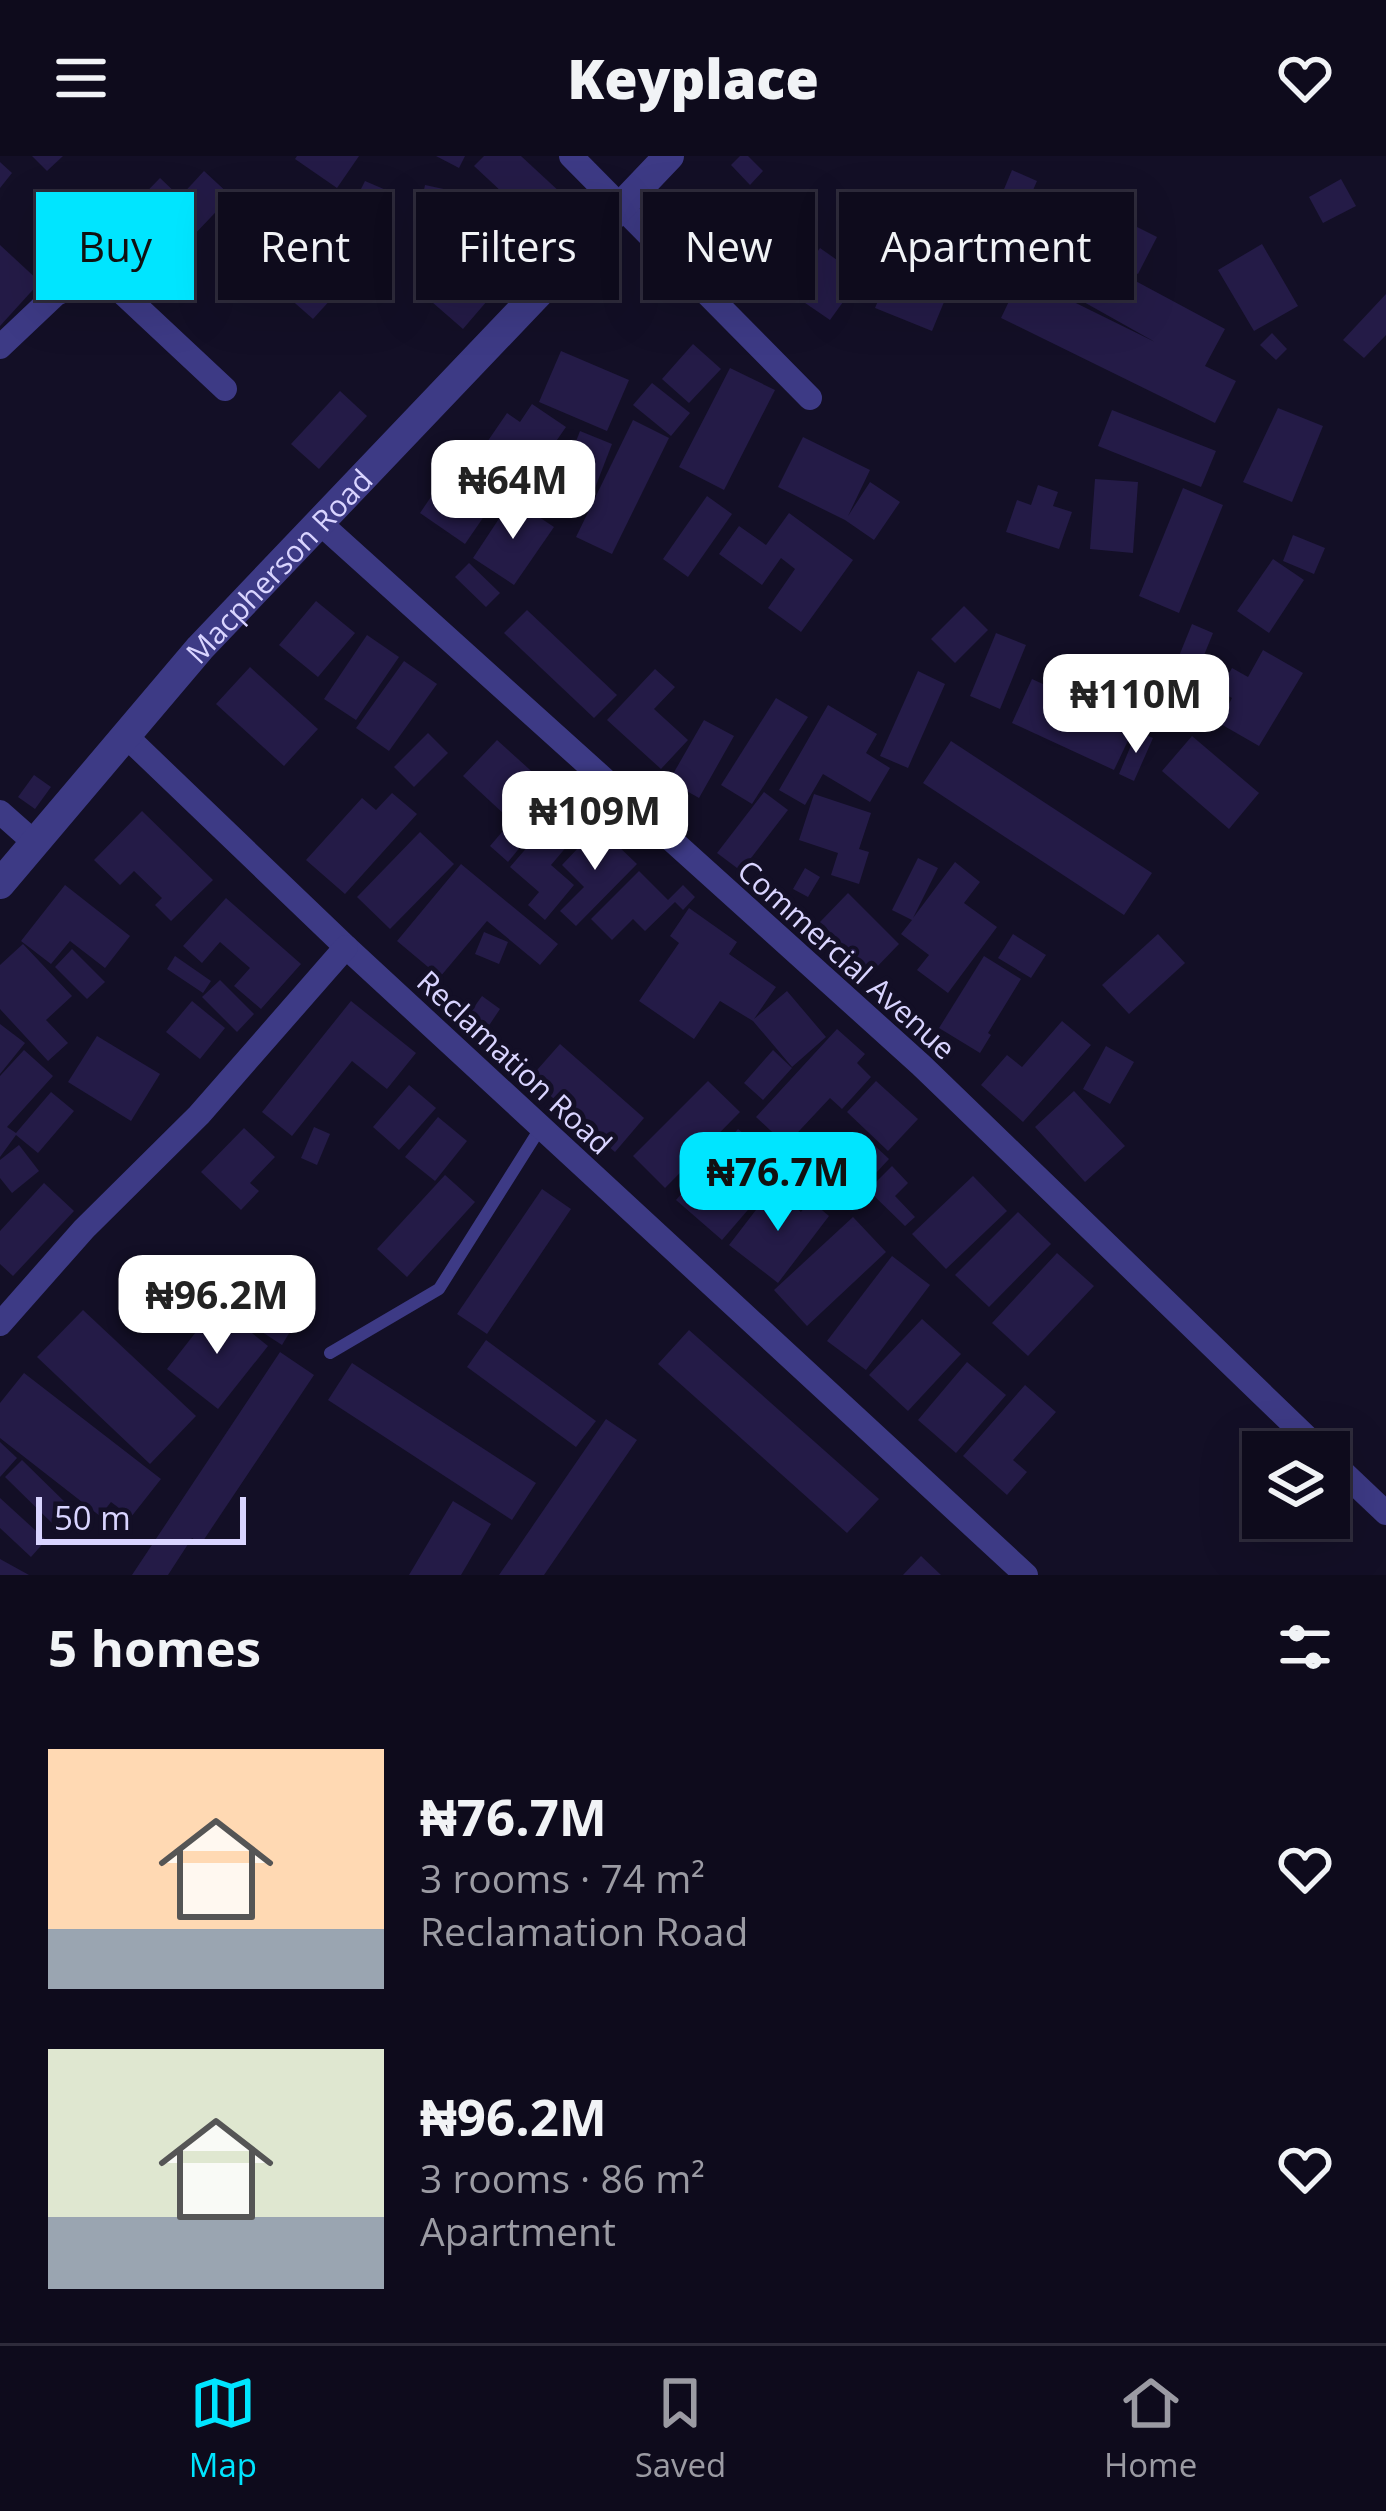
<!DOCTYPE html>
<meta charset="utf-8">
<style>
:root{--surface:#0e0b1c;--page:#171425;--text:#f1f3f6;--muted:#9b9ba3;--line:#2e2b3b;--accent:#00e5ff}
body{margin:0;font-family:"Open Sans",sans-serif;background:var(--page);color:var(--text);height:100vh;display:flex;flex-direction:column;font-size:45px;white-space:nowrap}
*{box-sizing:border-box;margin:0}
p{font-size:39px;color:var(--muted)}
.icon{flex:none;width:66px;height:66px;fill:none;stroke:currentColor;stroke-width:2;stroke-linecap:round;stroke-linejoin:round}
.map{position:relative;height:1419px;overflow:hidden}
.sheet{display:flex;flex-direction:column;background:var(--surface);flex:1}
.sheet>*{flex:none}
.hud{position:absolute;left:36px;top:36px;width:1314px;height:108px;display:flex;gap:24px}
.controls{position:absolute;left:1242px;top:1275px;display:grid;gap:24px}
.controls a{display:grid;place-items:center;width:108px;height:108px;border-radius:0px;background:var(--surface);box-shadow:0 12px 48px #0002,0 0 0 3px var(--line);font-size:60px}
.scale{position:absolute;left:36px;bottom:30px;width:210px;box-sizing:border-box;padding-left:12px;border:6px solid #d9d4ff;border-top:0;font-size:33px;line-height:42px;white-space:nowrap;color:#d9d4ff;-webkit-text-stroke:9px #130f26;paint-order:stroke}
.price{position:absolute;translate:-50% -102px;padding:0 27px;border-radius:24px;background:#fff;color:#222;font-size:39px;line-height:78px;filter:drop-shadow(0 3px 6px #0008)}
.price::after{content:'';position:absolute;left:50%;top:72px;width:36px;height:27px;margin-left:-18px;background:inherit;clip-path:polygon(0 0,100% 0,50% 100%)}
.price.active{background:var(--accent);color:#111}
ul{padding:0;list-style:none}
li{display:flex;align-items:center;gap:36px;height:300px;padding:0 48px}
li span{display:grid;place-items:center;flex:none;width:336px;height:240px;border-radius:0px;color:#555}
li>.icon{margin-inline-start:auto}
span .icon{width:144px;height:144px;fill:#fffc;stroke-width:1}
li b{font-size:51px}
h2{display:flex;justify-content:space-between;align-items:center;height:144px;padding:0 48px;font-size:51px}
.chip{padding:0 42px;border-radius:0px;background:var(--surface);box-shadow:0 12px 48px #0002,0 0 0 3px var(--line);font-size:42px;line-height:108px}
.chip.active{background:var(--accent);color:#111}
header{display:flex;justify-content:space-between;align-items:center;height:156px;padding:0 48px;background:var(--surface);font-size:54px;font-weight:800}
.tab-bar{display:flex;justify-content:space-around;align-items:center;height:168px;border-top:3px solid var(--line);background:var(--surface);font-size:33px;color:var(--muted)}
.tab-bar a{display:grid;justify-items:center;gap:6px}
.tab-bar .active{color:var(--accent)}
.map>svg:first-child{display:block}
.building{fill:#241b47}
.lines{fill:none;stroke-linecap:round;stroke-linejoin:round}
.service{stroke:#3d3a85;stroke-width:12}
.minor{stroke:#3d3a85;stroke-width:24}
.tertiary{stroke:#3d3a85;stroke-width:30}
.labels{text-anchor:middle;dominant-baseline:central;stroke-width:10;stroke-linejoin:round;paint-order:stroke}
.street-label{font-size:30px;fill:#d9d4ff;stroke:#130f26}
</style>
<header><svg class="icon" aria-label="menu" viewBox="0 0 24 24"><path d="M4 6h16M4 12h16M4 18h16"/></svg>Keyplace<svg class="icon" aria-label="heart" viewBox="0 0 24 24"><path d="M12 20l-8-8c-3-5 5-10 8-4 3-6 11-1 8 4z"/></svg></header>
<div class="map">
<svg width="1386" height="1419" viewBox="0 0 1386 1419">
<rect width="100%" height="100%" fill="#130f26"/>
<g class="building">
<polygon points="32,0 63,0 47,15"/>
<polygon points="297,0 359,0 337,32 295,3"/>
<polygon points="436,0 465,0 459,12"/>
<polygon points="484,0 521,0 575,50 548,79 474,10"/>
<polygon points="740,0 748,0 763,15 750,29 731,9"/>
<polygon points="0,6 12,17 0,32"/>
<polygon points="1012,14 1037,25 1027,48 1002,38"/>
<polygon points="204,15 231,40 172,102 125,58 160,22 180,41"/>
<polygon points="1341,23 1356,50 1323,67 1309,41"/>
<polygon points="365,25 393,37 387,52 358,39"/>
<polygon points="425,29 453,35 450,49 422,43"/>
<polygon points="705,36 781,104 752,135 676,67"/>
<polygon points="1069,37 1157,81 1138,118 1051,75"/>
<polygon points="1001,43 1024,53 999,114 953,96 962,75 984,84"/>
<polygon points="78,44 107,76 73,106 44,75"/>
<polygon points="356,48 390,78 313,163 279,133"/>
<polygon points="471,49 502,77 509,68 526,83 500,112 452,70"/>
<polygon points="843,61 860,68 854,83 837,76"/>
<polygon points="789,70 815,80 805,105 779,96"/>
<polygon points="1262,88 1298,150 1254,175 1218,114"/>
<polygon points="0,89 40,126 0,170"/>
<polygon points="820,92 861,121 830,164 789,136"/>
<polygon points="468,104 499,131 463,173 432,146"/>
<polygon points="1102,107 1225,173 1205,210 1236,225 1215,267 1001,162 1021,120 1155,186 1082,145"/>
<polygon points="892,111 949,134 932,175 875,152"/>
<polygon points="1386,138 1386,179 1364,202 1343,184"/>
<polygon points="1272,177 1287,193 1276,204 1260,189"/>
<polygon points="693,188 721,213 689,247 662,223"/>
<polygon points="561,195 629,224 607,275 539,246"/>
<polygon points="730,212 775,234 724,334 679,311"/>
<polygon points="652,227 690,257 671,280 633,249"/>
<polygon points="340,235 367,260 319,313 291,288"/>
<polygon points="532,248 566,271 529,324 483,292 507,257 520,266"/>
<polygon points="1278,252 1323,270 1292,346 1243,326"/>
<polygon points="1112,254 1216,295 1201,331 1098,290"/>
<polygon points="633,264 669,282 612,398 576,381"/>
<polygon points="580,275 612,288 588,350 556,338"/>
<polygon points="803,281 870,314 848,360 870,326 900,346 874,384 845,364 778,331"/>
<polygon points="463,294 509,324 465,388 420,357"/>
<polygon points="1095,323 1138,326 1133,397 1090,393"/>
<polygon points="1038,329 1058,336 1053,350 1072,356 1059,393 1006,376 1017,344 1031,349"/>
<polygon points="1183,332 1223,349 1179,457 1139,440"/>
<polygon points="707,340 732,358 688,421 663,403"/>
<polygon points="512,343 554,371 514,429 473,402"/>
<polygon points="789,357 853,404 801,476 768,452 795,413 781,402 762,429 719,398 739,370 766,389"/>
<polygon points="1293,379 1325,392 1314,418 1283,405"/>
<polygon points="1273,403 1304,424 1269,477 1237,455"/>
<polygon points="469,407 500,437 486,451 455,421"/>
<polygon points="316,445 355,477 318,521 279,489"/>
<polygon points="964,450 988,474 955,507 931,483"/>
<polygon points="527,454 617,539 594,562 504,477"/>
<polygon points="1192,468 1213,477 1198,514 1177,505"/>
<polygon points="996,477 1026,489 1000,553 970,540"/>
<polygon points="367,479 399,501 356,564 324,543"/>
<polygon points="1263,494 1303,517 1259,590 1219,567 1232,542 1219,535 1232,512 1248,521"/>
<polygon points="404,505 437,528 389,595 356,572"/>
<polygon points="250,511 318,573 284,610 216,548"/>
<polygon points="655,513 675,531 654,553 688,584 661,613 607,564"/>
<polygon points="918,515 945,528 908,612 880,600"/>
<polygon points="1032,523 1135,570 1114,614 1012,567"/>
<polygon points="776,542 808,561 752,648 721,629"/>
<polygon points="828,549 877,578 866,597 890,612 870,646 823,618 805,649 779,634"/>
<polygon points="704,564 734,580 699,642 669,625"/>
<polygon points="1137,575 1153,582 1134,625 1119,618"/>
<polygon points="428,577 448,597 414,631 394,611"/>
<polygon points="1192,580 1259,637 1229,673 1162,615"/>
<polygon points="497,584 539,622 505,659 463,620"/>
<polygon points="951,585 1152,717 1124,759 923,627"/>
<polygon points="34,619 51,631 35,653 18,641"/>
<polygon points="545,626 590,663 551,709 574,729 545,764 528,749 539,736 510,711 536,681 515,663"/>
<polygon points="764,636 788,654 741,715 717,697"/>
<polygon points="392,637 417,658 345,738 306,704 362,642 376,654"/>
<polygon points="814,638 871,657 859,693 869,696 859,728 831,719 838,697 799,684"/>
<polygon points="142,655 213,724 171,765 155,749 162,742 134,715 120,729 94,704"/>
<polygon points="508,669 526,684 508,706 490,690"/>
<polygon points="598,671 637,708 576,770 560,755 584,731 562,709"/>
<polygon points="420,676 454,708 390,773 357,741"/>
<polygon points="918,702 938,712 913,762 955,706 980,726 964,747 997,771 948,837 917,814 929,799 901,778 912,764 892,754"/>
<polygon points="461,708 558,788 540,809 487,765 440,821 397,785"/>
<polygon points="805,712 820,721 808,741 793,733"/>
<polygon points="639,715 668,744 683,729 695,741 683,754 675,746 645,775 633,763 612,784 591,763"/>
<polygon points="65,729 130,780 105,812 70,785 51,808 21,785"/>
<polygon points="848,737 899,788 871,817 820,766"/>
<polygon points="226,742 301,808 261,853 234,830 250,812 220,786 202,807 183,790"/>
<polygon points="689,752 737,786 729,798 776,831 754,863 787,835 826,881 792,911 753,865 720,845 694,883 639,845 679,787 670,780"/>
<polygon points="484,776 508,786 499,808 475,798"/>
<polygon points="1013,778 1046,799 1031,822 998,802"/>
<polygon points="1158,778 1185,807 1129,858 1102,829"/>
<polygon points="23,788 72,840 46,864 68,887 48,905 0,853 0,809"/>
<polygon points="72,793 105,826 87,843 55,811"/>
<polygon points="175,800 211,825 203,837 167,813"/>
<polygon points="984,800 1021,823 988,877 991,879 980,897 939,872"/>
<polygon points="220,824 254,858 237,876 202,841"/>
<polygon points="482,840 500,853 486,874 467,861"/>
<polygon points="192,845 225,872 200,903 166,876"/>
<polygon points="351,845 416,897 387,933 352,905 292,980 262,956"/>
<polygon points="1062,865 1091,889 1023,966 981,929 1007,899 1022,911"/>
<polygon points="0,868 25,887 0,918"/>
<polygon points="837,873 865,898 857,907 871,921 842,953 830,942 786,989 756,961"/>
<polygon points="97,880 160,918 131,965 68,926"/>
<polygon points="560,888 644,962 615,996 530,922"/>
<polygon points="1106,890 1134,906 1110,948 1083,933"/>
<polygon points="24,894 53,920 7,971 16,977 51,936 74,955 38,997 16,979 0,1001 0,920"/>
<polygon points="773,894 792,912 763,944 744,927"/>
<polygon points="708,925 740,956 665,1032 633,1000"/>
<polygon points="876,925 918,963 888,995 847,956"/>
<polygon points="409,929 436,952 399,994 373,971"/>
<polygon points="1074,935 1125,990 1085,1026 1035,971"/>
<polygon points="438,961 467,985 435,1025 405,1001"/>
<polygon points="314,971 330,978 317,1009 301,1002"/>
<polygon points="244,972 275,1001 250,1027 259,1035 241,1054 201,1016"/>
<polygon points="738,973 784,1012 722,1084 676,1044"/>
<polygon points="861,977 889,1003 847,1048 819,1022"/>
<polygon points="19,989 39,1015 12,1037 0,1022 0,1004"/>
<polygon points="892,1010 908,1027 895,1040 915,1061 905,1070 868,1034"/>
<polygon points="445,1019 475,1046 407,1121 377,1093"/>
<polygon points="973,1020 1007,1055 946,1113 912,1078"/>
<polygon points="44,1027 74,1055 13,1120 0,1108 0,1075"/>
<polygon points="542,1033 571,1053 487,1178 457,1158"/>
<polygon points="772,1033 801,1056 810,1044 829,1060 778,1127 729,1089"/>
<polygon points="1018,1056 1051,1088 989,1151 955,1119"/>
<polygon points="853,1061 886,1096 807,1170 774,1134"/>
<polygon points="1057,1097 1094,1130 1028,1200 992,1167"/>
<polygon points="892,1100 930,1129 866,1214 827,1185"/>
<polygon points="245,1124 300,1159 282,1189 227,1153"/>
<polygon points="217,1149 268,1190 218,1253 167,1213"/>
<polygon points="83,1154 196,1260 150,1308 37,1201"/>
<polygon points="922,1163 961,1198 908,1255 869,1219"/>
<polygon points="689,1174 879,1343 847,1377 658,1208"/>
<polygon points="486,1184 596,1265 576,1291 467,1211"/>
<polygon points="280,1196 314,1219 201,1388 192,1382 168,1419 132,1419"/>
<polygon points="967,1206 1006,1239 956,1297 918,1264"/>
<polygon points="352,1207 536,1327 512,1364 328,1244"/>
<polygon points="24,1217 161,1323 131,1361 111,1346 100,1360 0,1282 0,1247"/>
<polygon points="1025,1229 1056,1256 1013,1304 1027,1316 1007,1339 963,1300"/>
<polygon points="606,1263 637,1284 544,1419 499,1419"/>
<polygon points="0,1286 17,1302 0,1321"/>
<polygon points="22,1304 73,1354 56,1371 5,1321"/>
<polygon points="0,1342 46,1384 31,1401 0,1372"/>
<polygon points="453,1345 491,1368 461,1419 409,1419"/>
<polygon points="921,1400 941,1419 903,1419"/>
<polygon points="0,1403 29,1419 0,1419"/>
</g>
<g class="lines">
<polyline class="service" points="330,1197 439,1133 541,971"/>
<g class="minor">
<polyline points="571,0 810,242"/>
<polyline points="0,191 56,138 94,121 116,131 225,233"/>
<polyline points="320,367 921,909 1322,1296"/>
<polyline points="126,580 346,791 1026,1419"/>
<polyline points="0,656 35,687"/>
<polyline points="0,1168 84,1073 199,959 346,791"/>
<polyline points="1329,1303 1386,1357"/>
</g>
<path class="tertiary" id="s1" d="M0,728L200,492L669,0"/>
</g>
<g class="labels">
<g class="street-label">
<text stroke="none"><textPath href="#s1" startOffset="423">Macpherson Road</textPath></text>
<text transform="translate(847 803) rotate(42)">Commercial Avenue</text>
<text transform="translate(515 906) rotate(43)">Reclamation Road</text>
</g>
</g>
</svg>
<div class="controls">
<a><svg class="icon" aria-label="layers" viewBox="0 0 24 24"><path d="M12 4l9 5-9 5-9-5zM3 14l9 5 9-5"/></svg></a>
</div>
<div class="scale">50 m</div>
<b class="price" style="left:513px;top:386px">₦64M</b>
<b class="price" style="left:1136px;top:600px">₦110M</b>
<b class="price" style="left:595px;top:717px">₦109M</b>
<b class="price active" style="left:778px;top:1078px">₦76.7M</b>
<b class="price" style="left:217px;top:1201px">₦96.2M</b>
<div class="hud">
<a class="chip active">Buy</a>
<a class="chip">Rent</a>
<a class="chip">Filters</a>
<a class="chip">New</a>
<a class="chip">Apartment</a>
</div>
</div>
<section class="sheet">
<h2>5 homes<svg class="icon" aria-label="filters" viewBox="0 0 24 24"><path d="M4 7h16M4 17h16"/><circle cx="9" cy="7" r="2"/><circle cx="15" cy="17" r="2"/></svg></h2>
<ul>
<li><span style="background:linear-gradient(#ffd9b3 75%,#9aa5b1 0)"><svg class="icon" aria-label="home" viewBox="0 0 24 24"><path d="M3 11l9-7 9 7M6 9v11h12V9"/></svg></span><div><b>₦76.7M</b><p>3 rooms · 74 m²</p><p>Reclamation Road</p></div><svg class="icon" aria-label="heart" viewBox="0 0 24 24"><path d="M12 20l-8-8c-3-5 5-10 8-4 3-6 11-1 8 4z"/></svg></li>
<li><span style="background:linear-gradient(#dfe7d0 70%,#9aa5b1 0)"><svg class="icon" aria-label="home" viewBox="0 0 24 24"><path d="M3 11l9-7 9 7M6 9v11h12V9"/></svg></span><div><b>₦96.2M</b><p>3 rooms · 86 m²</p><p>Apartment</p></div><svg class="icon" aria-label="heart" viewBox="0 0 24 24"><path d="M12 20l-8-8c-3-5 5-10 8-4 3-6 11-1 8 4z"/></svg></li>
</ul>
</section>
<nav class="tab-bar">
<a class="active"><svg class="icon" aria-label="map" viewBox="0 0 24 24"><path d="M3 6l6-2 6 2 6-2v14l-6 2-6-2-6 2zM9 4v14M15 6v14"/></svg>Map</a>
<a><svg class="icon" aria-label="saved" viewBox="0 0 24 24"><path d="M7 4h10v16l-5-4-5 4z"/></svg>Saved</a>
<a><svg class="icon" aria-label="home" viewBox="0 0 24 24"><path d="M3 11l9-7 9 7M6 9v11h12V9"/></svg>Home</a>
</nav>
